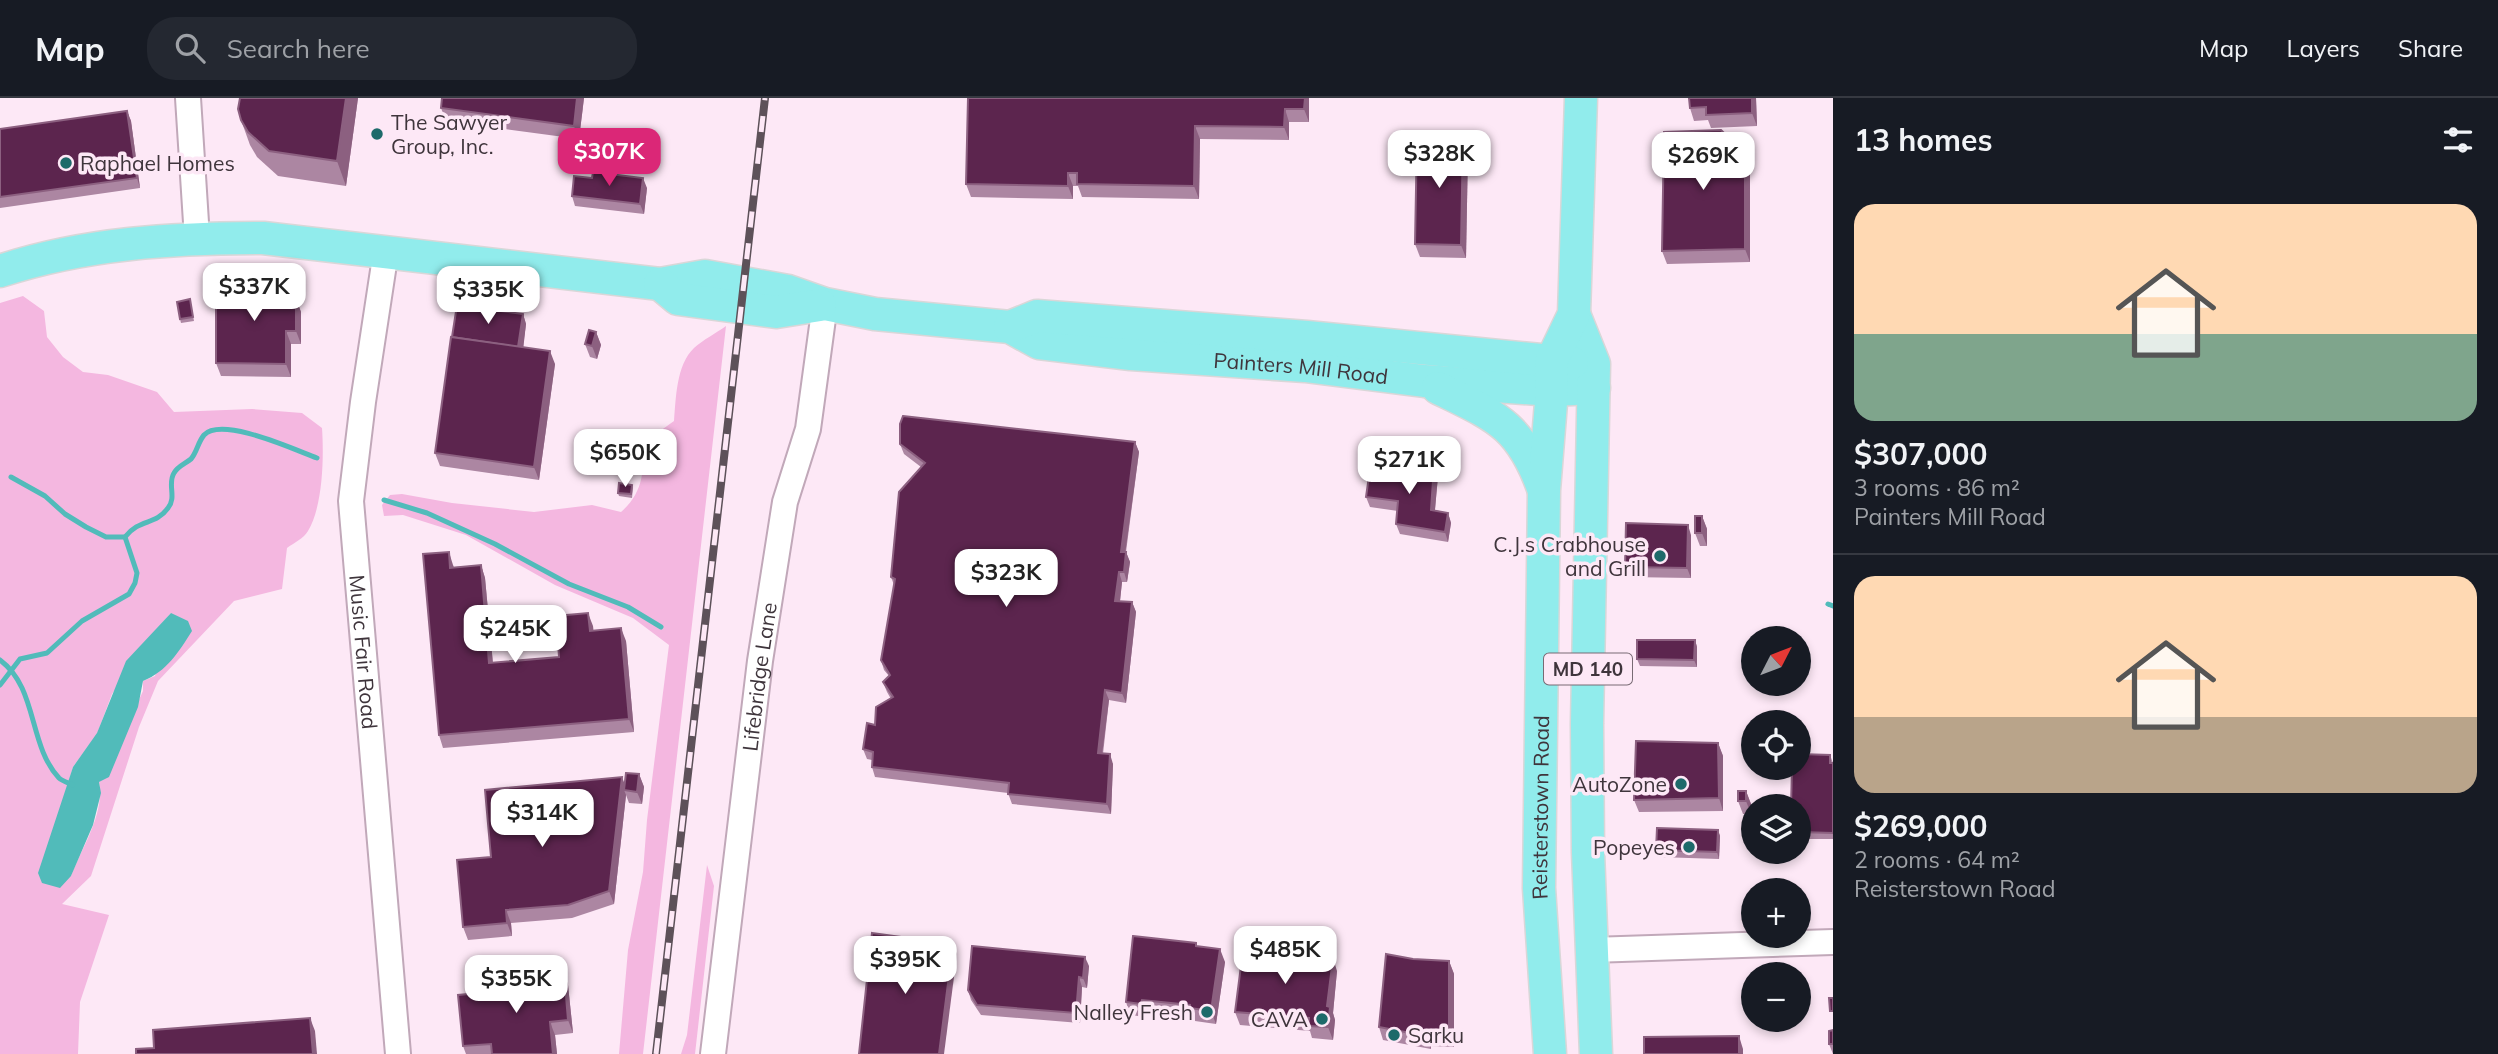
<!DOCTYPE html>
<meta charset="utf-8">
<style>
:root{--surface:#171b24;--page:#242831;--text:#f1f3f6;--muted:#9ea1a6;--line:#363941;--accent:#db2777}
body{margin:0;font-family:Mulish,sans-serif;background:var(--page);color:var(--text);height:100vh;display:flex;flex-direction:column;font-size:26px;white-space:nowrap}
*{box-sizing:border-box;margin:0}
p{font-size:23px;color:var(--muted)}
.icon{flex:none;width:38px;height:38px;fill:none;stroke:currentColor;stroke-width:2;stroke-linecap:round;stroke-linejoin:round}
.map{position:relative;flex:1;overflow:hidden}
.panel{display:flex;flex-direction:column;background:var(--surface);width:665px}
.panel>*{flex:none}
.needle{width:46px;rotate:48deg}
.controls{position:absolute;left:1741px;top:528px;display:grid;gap:14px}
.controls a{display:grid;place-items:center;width:70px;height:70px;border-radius:50%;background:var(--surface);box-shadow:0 4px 10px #0003;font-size:35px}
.price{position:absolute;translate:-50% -60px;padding:0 16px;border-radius:14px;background:#fff;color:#222;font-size:23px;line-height:46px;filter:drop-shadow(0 2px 4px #0008)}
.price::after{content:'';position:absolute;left:50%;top:42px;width:21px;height:16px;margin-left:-10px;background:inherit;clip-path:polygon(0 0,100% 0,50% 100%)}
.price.active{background:var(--accent);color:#fff}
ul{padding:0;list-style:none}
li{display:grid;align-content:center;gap:14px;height:371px;padding:0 21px}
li+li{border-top:2px solid var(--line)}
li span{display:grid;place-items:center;height:217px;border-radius:21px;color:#555}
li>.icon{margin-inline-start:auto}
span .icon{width:126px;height:126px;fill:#fffc;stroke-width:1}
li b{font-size:30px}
h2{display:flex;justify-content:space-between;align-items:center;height:84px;padding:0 21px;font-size:30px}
header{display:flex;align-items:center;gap:42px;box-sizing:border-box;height:98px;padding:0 35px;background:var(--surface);border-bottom:2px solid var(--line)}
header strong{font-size:33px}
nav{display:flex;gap:38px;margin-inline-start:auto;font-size:24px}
.search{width:490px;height:63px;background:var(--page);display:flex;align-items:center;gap:18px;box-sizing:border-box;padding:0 24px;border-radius:28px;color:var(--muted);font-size:26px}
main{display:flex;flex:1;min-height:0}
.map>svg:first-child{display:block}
.green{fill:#f4b7e0;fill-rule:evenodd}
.water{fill:#51bbba}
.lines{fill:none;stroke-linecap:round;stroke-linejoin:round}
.stream{stroke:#51bbba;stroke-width:5}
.minor-casing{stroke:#c1a8b9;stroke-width:28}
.major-casing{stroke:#d9d7d8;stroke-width:35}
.minor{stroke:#fff;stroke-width:24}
.major{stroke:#91ecec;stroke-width:32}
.rail-casing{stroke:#5d5159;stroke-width:8}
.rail{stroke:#fde8f6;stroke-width:5;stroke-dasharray:16;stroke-linecap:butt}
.wall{fill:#ac86a2}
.shaded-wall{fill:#8c6080}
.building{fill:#5c254e;stroke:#8c6080;stroke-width:2}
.poi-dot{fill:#1d6a6a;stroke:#fde8f6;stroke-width:2.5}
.labels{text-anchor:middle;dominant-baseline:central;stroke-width:7;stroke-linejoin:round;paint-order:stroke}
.shield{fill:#fde8f6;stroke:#786b74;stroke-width:2}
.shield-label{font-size:19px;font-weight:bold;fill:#3f353c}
.poi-label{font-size:21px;fill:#3f353c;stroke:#fde8f6;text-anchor:end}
.street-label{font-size:21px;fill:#3f353c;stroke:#fde8f6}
</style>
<header>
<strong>Map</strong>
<div class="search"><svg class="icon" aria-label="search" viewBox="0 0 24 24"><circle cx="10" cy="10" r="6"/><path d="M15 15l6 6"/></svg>Search here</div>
<nav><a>Map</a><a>Layers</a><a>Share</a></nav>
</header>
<main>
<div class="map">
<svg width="1833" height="956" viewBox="0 0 1833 956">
<rect width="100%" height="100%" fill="#fde8f6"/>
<g class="green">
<path d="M23,198L44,213L47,239L63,259L83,274L108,277L157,294L174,314L252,311L302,315L322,330C324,359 323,408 308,433C304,440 294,445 287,450L282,491L234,503L158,583L139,629L91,778L62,806L109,817L80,904L78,956H0V205ZM171,515L155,578L143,583V593L103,680L99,684C105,716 82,749 71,778L58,719L73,669L97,636L112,596L152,537Z"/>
<path d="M726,228L643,956H619L628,852L643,774L647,722L669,547L633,520L555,487L466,437L403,417L384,418L382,407L390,397L402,396L452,405L534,414L592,407L621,414C645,393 642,373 646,343L674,323C676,301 676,267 694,250C703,242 716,235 726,228Z"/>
<polygon points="707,767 714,788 695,956 681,956 687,937"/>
</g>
<path class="water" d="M171,515L188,523L192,533C178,555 167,573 143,583L138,609L109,679L99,684L101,695L93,727L71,778L60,790L42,785L38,775L73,669L97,635L126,563Z"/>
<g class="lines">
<g class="stream">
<polyline points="11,379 45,398 65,416 86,429 106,439 125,439"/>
<polyline points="384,402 427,415 495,446 569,486 628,509 661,529"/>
<polyline points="1828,506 1833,508"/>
<path d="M0,562C38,590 28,647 59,680C62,683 69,685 73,687"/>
<path d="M0,587L20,561L47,555L82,523L129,496L135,485L137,475L125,439C140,420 155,428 168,410C177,399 167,386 174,375C178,368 185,366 191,361C197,354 198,344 204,337C222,318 295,352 317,360"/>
</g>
<g class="minor-casing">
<g id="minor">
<polyline points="188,0 197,140"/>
<path id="s1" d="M386,153L363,304L351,403L398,956"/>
<polyline points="1591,852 1833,844"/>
<path id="s2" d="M713,956L760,563L785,404L808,331L825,206"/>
</g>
</g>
<g class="major-casing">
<g id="major">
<path id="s3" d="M0,173C85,145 174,140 263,140L660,186L705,178L788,193L825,206L875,216L1010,229L1039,245L1131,256L1305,268L1424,283L1552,292L1594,290"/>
<polyline points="660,186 678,201 776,214 820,207"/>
<polyline points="1574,216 1594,266 1587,626 1588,754 1596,956"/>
<polyline points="1010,229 1037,218 1307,239 1572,265"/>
<path d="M1438,290C1495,318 1520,326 1543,390"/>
<path id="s4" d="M1550,956L1539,790L1544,392L1552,292L1551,264L1574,216L1581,0"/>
</g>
</g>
<use href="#minor" class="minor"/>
<use href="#major" class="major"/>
<g class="rail-casing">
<polyline id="rail" points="656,956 765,0"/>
</g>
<use href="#rail" class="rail"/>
</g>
<g class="wall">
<polygon points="240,0 358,0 346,88 278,78 257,59 250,47 241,22"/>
<polygon points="584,0 579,41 446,23 441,10"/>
<polygon points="968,0 1309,0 1309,24 1289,24 1289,42 1200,41 1199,101 1082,99 1078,88 1073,88 1073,101 971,99 966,86"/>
<polygon points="1756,0 1757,28 1711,30 1708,22 1694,23 1690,10"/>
<polygon points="127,13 131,23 140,90 0,110 0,31"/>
<polygon points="1468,52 1466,160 1420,159 1415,146"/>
<polygon points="1750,69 1750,164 1667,166 1662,153"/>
<polygon points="592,80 647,90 644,116 575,108 572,98"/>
<polygon points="261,179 263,185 296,201 301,214 301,246 291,246 291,279 221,278 216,265 223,204 232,193 242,186"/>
<polygon points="190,201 194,223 181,225 180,221"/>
<polygon points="523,216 526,226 523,249 555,266 539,382 440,368 435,355"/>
<polygon points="596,234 601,247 597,261 590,259 585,246"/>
<polygon points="1135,344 1139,354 1126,454 1130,464 1127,484 1122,484 1120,503 1132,504 1136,514 1126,605 1109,602 1103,656 1113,666 1111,716 1012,706 1008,695 875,679 872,669 872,662 867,661 863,651 875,627 891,601 887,594 883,584 889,578 884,572 881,562 894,487 891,479 921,369 904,356 900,346"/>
<polygon points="1404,375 1438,378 1435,412 1448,415 1451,425 1448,444 1400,436 1396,426 1398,413 1370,409 1366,399"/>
<polygon points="632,387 633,390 632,400 619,398 618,395"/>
<polygon points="1702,418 1707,431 1707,448 1700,448 1695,435"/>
<polygon points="1691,437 1691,480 1628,479 1625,469"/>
<polygon points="453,467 454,469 481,467 485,480 493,565 559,559 593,528 593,533 626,543 634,634 443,650 439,637"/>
<polygon points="1695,542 1697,549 1697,569 1640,568 1637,561"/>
<polygon points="1718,645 1723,658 1723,713 1639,714 1634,702"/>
<polygon points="1830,657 1833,665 1833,741 1799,741 1799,709"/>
<polygon points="639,676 644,689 642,706 629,705 626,697 614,806 572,820 511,825 512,838 468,842 463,829 491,759 625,687"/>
<polygon points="1746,693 1751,706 1751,716 1743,716 1738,703"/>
<polygon points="1718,732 1720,738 1719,761 1659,759 1656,752"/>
<polygon points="1197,848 1225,864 1216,926 1195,923 1194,920 1146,915 1146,919 1130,917 1126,904"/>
<polygon points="1413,861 1449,863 1454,876 1454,949 1431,948 1431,951 1383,942 1379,929"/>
<polygon points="1089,868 1087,890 1082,889 1080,925 981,917 971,902 968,892"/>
<polygon points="1337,873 1333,915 1335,922 1333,942 1312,940 1310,933 1240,927 1235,914"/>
<polygon points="564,874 568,887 573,935 555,937 557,956 466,956 463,948 514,892"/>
<polygon points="1833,932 1833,956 1829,946"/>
</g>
<g class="shaded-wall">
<polygon points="346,0 358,0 346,88 337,63"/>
<polygon points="577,0 584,0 579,41 574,28"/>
<polygon points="1305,0 1309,0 1309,24 1304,11"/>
<polygon points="1752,0 1756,0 1757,28 1752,15"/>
<polygon points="1285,11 1289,24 1289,42 1284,29"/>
<polygon points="127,13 131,23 140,90 137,80"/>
<polygon points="1195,28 1200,41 1199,101 1194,88"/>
<polygon points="1463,39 1468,52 1466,160 1461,147"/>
<polygon points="1745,56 1750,69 1750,164 1745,151"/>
<polygon points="1068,75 1073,88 1073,101 1068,88"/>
<polygon points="643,80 647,90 644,116 640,106"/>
<polygon points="296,201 301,214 301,246 296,233"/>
<polygon points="523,216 526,226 522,261 518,251"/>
<polygon points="286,233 291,246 291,279 286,266"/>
<polygon points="596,234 601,247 597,261 592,248"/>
<polygon points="550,253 555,266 539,382 534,369"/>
<polygon points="1135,344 1139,354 1124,464 1121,454"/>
<polygon points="1434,368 1438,378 1434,422 1431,412"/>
<polygon points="1448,415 1451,425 1448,444 1445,434"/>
<polygon points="1702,418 1707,431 1707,448 1702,435"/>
<polygon points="1688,427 1691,437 1691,480 1687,470"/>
<polygon points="449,454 453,467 455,483 450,470"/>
<polygon points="1126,454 1130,464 1127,484 1124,474"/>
<polygon points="481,467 485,480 494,578 489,565"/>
<polygon points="1119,474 1122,484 1119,512 1115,503"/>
<polygon points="1132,504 1136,514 1126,605 1122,595"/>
<polygon points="588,515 593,528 595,546 590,533"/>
<polygon points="621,530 626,543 634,634 629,621"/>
<polygon points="1695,542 1697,549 1697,569 1694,562"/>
<polygon points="1105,592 1109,602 1101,665 1098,655"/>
<polygon points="1718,645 1723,658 1723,713 1719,700"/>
<polygon points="1110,656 1113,666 1111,716 1107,706"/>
<polygon points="639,676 644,689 642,706 637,694"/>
<polygon points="622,679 627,692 624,692 626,697 614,806 609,793"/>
<polygon points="1746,693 1751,706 1751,716 1746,703"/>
<polygon points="1718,732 1720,738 1719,761 1717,754"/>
<polygon points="506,812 511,825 512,838 507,825"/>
<polygon points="953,846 957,856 944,956 939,956"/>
<polygon points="1220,851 1225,864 1216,926 1211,913"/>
<polygon points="1085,859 1089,868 1087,890 1083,880"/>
<polygon points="1333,860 1337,873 1333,915 1335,922 1333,942 1328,929 1327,908"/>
<polygon points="1449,863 1454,876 1454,949 1449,936"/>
<polygon points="564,874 568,887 573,935 568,922"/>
<polygon points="1079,879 1082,889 1080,925 1076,915"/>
<polygon points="1142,902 1146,915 1146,919 1141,906"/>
<polygon points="310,920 315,933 317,956 313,956"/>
<polygon points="550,924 555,937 557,956 553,956"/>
<polygon points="1427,935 1431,948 1431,951 1426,938"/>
<polygon points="1739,938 1743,951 1743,956 1739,956"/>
</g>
<g class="building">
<polygon points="240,0 346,0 337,63 269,53 248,34 241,22 238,11"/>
<polygon points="442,0 577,0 574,28 441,10"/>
<polygon points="968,0 1305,0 1304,11 1285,11 1284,29 1195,28 1194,88 1077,86 1077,75 1068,75 1068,88 966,86"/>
<polygon points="1689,0 1752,0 1752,15 1706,17 1706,9 1690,10"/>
<polygon points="127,13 137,80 0,99 0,31"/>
<polygon points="1721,32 1745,56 1745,151 1662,153 1664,34"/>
<polygon points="1417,38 1463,39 1461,147 1415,146"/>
<polygon points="593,74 643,80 640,106 572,98 574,78 592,80"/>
<polygon points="242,179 261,179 260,185 273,185 273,190 291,190 291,201 296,201 296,233 286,233 286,266 216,265 216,204 223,204 223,193 232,193 232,186 242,186"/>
<polygon points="190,201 193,219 180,221 177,204"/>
<polygon points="457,207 523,216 518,249 452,239"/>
<polygon points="589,232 596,234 592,248 585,246"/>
<polygon points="451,239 550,253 534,369 435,355"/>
<polygon points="903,318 1135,344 1121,454 1126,454 1124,474 1119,474 1115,503 1132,504 1122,595 1105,592 1098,655 1110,656 1107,706 1008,696 1009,685 872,669 873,654 863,651 867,625 875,627 876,609 893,599 883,584 890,577 881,562 895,481 891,479 899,394 925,365 900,346 900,326"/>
<polygon points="1418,366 1434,368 1431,412 1448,415 1445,434 1396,426 1398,403 1366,399 1370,371 1404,375 1405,370 1416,372"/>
<polygon points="619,385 632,387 631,396 618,395"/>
<rect x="1695" y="418" width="7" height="17"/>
<polygon points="1626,425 1688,427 1687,470 1625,469"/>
<polygon points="449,454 450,470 481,467 489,565 559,559 556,518 588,515 590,533 621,530 629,621 439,637 423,456"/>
<polygon points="1637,542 1695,542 1694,562 1637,561"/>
<polygon points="1636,643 1718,645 1719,700 1634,702"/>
<polygon points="1799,656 1830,657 1830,665 1833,665 1833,735 1799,734 1799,709 1791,709 1792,670 1799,670"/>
<polygon points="626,675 639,676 637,694 624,692"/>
<polygon points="622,679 609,793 568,807 506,812 507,825 463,829 457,762 491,759 485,692"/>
<rect x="1738" y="693" width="8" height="10"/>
<polygon points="1657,730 1718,732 1717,754 1656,752"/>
<polygon points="872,835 953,846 939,956 859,956"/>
<polygon points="1133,838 1196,845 1196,848 1220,851 1211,913 1190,910 1190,907 1142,902 1141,906 1126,904"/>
<polygon points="972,848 1085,859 1083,880 1079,879 1076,915 977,907 968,892"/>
<polygon points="1243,852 1333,860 1327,908 1330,909 1328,929 1308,928 1309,920 1235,914"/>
<polygon points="1386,856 1413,861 1449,863 1449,936 1427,935 1426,938 1379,929"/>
<polygon points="564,874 568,922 550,924 553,956 492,956 491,946 463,948 458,897 514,892 513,879"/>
<polygon points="1829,900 1833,900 1833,913 1830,913"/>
<polygon points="310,920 313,956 136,956 136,951 154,950 153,932"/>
<polygon points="1833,932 1833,946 1829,946 1829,933"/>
<polygon points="1739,938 1739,956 1644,956 1644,939"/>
</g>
<g class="poi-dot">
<circle cx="377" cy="36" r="7"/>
<circle cx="66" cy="65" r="7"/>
<circle cx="1660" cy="458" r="7"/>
<circle cx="1681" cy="686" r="7"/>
<circle cx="1689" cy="749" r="7"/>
<circle cx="1207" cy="914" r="7"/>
<circle cx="1322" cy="921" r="7"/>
<circle cx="1394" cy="937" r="7"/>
</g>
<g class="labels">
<rect class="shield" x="1544" y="555.5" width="88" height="31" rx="5"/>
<g class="shield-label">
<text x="1588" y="571">MD 140</text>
</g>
<g class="poi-label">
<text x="391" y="24" text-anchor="start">The Sawyer<tspan x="391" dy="24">Group, Inc.</tspan></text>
<text x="80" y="65" text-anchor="start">Raphael Homes</text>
<text x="1646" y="446">C.J.s Crabhouse<tspan x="1646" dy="24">and Grill</tspan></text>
<text x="1667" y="686">AutoZone</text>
<text x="1675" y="749">Popeyes</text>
<text x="1193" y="914">Nalley Fresh</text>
<text x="1308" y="921">CAVA</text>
<text x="1408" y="937" text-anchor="start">Sarku</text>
</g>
<g class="street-label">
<text stroke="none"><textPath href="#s3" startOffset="1318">Painters Mill Road</textPath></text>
<text stroke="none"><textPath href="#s1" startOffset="404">Music Fair Road</textPath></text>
<text stroke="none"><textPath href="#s2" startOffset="380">Lifebridge Lane</textPath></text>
<text stroke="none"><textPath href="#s4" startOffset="247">Reisterstown Road</textPath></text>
</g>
</g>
</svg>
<div class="controls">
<a><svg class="needle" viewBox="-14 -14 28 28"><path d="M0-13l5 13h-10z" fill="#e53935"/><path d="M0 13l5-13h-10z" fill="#9ea1a6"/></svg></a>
<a><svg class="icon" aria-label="locate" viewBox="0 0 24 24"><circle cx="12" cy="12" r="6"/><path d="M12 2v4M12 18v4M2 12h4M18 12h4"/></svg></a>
<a><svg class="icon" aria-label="layers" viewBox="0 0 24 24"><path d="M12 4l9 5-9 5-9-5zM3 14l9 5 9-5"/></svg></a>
<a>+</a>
<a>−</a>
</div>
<b class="price active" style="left:609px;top:90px">$307K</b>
<b class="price" style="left:1439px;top:92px">$328K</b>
<b class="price" style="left:1703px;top:94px">$269K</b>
<b class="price" style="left:254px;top:225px">$337K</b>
<b class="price" style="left:488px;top:228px">$335K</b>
<b class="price" style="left:625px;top:391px">$650K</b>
<b class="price" style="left:1409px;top:398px">$271K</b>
<b class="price" style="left:1006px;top:511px">$323K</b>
<b class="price" style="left:515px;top:567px">$245K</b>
<b class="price" style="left:542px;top:751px">$314K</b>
<b class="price" style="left:1285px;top:888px">$485K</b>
<b class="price" style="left:905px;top:898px">$395K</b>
<b class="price" style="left:516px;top:917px">$355K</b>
</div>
<section class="panel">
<h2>13 homes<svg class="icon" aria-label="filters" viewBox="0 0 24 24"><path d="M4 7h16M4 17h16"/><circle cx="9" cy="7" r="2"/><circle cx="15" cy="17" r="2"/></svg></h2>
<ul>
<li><span style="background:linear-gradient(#ffd9b3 60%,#7fa58c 0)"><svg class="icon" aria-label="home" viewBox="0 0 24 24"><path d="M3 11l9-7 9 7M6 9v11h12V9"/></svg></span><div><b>$307,000</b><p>3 rooms · 86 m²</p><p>Painters Mill Road</p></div></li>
<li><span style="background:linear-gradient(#ffd9b3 65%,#b9a48a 0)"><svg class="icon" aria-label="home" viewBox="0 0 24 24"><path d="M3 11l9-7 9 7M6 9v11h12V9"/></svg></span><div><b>$269,000</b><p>2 rooms · 64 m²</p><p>Reisterstown Road</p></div></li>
</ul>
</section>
</main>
